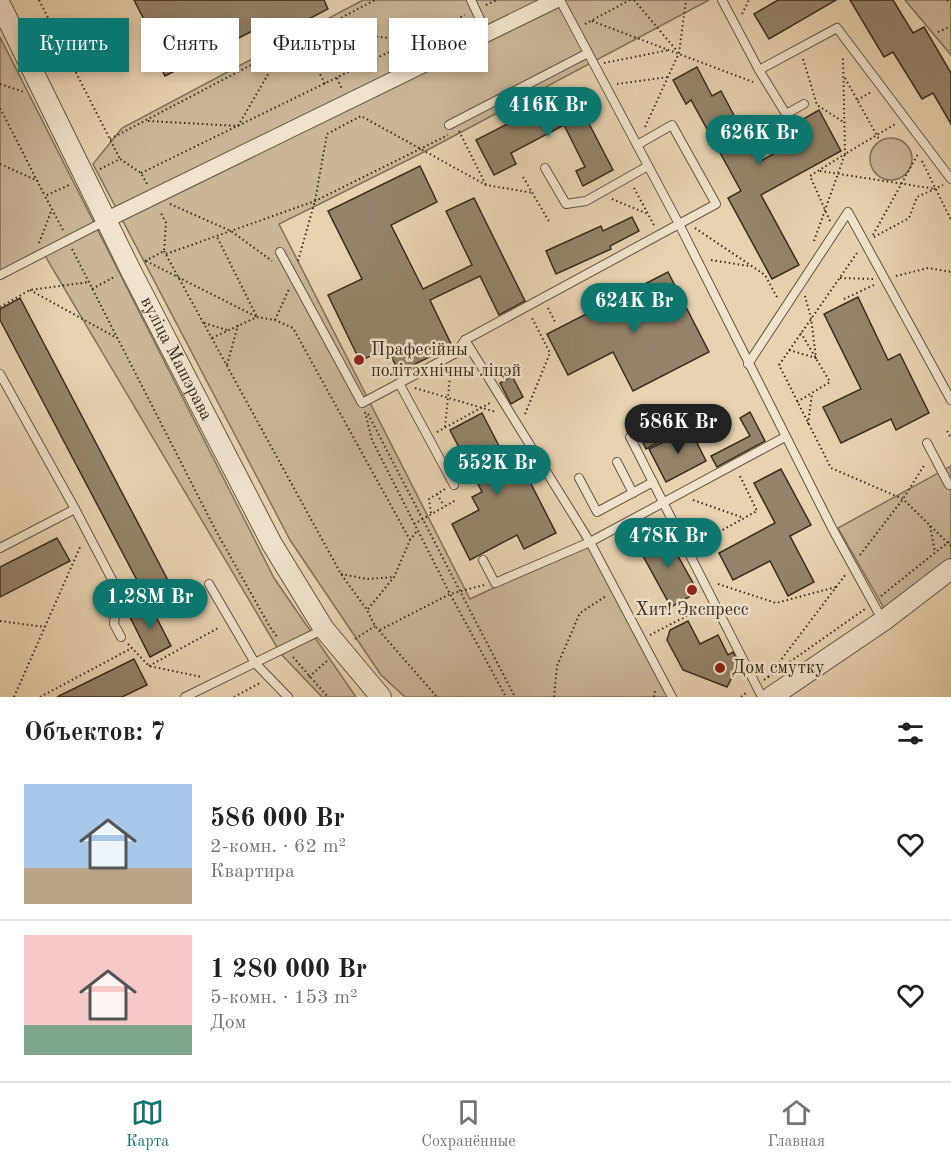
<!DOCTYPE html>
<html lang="ru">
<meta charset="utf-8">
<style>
:root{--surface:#fff;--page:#f2f2f2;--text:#202124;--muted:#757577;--line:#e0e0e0;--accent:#0f766e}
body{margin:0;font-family:"Old Standard TT",serif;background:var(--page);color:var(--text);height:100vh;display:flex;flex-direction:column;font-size:22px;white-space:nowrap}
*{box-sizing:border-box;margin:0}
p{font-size:20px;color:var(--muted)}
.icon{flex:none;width:33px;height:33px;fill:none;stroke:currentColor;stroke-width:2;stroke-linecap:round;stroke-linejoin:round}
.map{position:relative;height:697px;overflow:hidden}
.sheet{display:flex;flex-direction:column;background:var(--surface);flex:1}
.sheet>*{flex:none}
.hud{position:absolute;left:18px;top:18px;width:600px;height:54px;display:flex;gap:12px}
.price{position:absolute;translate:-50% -51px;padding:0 14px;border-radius:21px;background:var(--accent);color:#fff;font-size:20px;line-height:39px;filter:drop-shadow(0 2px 3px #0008)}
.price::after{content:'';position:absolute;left:50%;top:36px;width:18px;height:14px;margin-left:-9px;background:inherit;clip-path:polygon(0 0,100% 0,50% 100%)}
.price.active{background:#222;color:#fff}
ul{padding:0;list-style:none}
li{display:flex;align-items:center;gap:18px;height:150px;padding:0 24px}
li+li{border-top:2px solid var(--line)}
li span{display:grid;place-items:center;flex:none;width:168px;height:120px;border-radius:0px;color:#555}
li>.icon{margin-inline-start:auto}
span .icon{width:72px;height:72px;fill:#fffc;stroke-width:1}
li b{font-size:26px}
h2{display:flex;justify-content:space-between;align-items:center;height:72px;padding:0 24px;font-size:26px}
.pill{padding:0 21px;border-radius:0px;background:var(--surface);box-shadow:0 3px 9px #0003;font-size:21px;line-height:54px}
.pill.active{background:var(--accent);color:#fff}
.dock{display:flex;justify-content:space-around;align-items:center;height:84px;border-top:2px solid var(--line);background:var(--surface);font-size:16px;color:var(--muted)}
.dock a{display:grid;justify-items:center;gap:3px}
.dock .active{color:var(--accent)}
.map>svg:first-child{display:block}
.green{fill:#cab697;stroke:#82725b;stroke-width:1.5}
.building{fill:#94836a;stroke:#392d1f;stroke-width:1.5}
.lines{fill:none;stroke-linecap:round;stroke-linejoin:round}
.service-casing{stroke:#655643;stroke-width:10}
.minor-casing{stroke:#655643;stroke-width:17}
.tertiary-casing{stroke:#655643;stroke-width:22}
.path{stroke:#392d1f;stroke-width:2;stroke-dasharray:1.5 3;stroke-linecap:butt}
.service{stroke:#f0e2cc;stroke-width:8}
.minor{stroke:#f0e2cc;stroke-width:15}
.tertiary{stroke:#f0e2cc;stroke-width:20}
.poi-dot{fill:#8f2418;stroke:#f0e2cc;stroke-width:2}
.labels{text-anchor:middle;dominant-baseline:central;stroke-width:5;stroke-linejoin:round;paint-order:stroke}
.poi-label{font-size:18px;fill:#392d1f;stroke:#f0e2cc;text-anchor:start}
.street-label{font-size:18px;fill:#392d1f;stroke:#f0e2cc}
</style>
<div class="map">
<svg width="951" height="697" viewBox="0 0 951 697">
<rect width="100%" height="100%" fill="#e8d2b0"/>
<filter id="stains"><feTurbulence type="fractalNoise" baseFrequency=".00333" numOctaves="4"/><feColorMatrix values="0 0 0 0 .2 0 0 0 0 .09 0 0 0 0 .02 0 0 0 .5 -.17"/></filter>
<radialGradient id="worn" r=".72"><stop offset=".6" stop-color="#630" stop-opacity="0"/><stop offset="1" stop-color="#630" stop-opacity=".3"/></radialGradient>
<g class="green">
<polygon points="363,0 709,0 420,154 279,224 470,599 590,543 671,697 405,697 381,675 290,540 93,164 122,128"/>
<polygon points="905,0 951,0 951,55"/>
<polygon points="0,37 274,578 356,697 322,697 281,654 41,249 0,271"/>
<circle cx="891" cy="159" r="21"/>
<polygon points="951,466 951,561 888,615 838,528"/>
</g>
<g class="building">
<polygon points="134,0 324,0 328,9 267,41 260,27 165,76 151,48 157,45"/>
<polygon points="778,0 836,0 769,39 754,14"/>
<polygon points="850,0 893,0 913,33 924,27 951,73 951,124 933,93 922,99 893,52 884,57"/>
<polygon points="697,67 712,96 721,91 759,162 782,149 775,135 819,110 841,151 761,195 799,265 772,279 728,198 741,191 691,100 686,104 673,80"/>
<polygon points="572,91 613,170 583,186 576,171 585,167 564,125 511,153 516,164 494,175 476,140"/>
<polygon points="420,166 437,202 391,225 423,289 472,265 446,211 474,198 525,301 499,315 480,276 430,300 452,346 399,372 387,348 360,361 328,295 362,279 328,211"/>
<polygon points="632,217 639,231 610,246 611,249 556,274 546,251 601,226 603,231"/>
<polygon points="668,272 709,352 633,391 613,352 568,375 547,334"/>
<polygon points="858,297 888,360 900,354 929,413 896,430 891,419 841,443 823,407 861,389 824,314"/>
<polygon points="20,298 173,590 149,603 0,320 0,309"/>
<polygon points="512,376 523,397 511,404 500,383"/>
<polygon points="750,412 765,441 717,467 711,456 750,436 740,418"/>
<polygon points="482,413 516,479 526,474 556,533 524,549 517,535 470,560 452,524 479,510 472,497 482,492 450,430"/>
<polygon points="690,429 706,461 666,482 649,449"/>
<polygon points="651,431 657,443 646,449 640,436"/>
<polygon points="781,469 811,525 790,536 814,582 788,596 770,561 733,580 719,553 775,523 754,483"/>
<polygon points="664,531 698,592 671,607 637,545"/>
<polygon points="57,538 70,561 0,597 0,567"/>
<polygon points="149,603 171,646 150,657 128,613"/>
<polygon points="688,621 700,644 718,635 728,655 733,652 739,664 727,687 683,670 667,640 670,630"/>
<polygon points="134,659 147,685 122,697 57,697"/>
</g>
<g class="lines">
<g class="service-casing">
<g id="service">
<polyline points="471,0 487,34"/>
<polyline points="560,0 679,224 832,528 883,621"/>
<polyline points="722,0 759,70 837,28 951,179"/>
<polyline points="759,70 786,114 804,104"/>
<polyline points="449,125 588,53"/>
<polyline points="545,168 566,204 586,201 648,166"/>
<polyline points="280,252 362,403 456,353 465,340 716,204 672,125 637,145"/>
<polyline points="0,275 105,221"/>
<polyline points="465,340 590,542 672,697"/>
<polyline points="748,364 848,212 951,400"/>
<polyline points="0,374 75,509 118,591 114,624 121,637"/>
<polyline points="399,383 454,485"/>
<polyline points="630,437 762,697"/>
<polyline points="927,443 949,485 951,484"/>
<polyline points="617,462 633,493"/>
<polyline points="579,478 597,512 653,482"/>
<polyline points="0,548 75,509"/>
<polyline points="483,560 495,583 590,542 785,437"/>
<polyline points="209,584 255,663 288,697"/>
<polyline points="185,697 322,630"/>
</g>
</g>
<g class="minor-casing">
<polyline id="minor" points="106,220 556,0"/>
</g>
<g class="tertiary-casing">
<g id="tertiary">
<path id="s1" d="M0,4L130,269L272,544L324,629L381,697"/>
<polyline points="771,697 883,621 951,569"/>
</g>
</g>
<g class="path">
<polyline points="39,0 120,159"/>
<polyline points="634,0 677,51"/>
<polyline points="947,0 951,3"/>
<polyline points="486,5 497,0"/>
<polyline points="742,14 749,0"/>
<polyline points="592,21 753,82"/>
<polyline points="585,24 630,0"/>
<polyline points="296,26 412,41"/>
<polyline points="296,26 325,84"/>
<polyline points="938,32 951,26"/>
<polyline points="803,59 817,105 845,123"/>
<polyline points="604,63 669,50"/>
<polyline points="337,78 342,89"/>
<polyline points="845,78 880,141"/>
<polyline points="0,84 24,92"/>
<polyline points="617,84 668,77"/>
<polyline points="857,100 871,92"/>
<polyline points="0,108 45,196"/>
<polyline points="148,121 238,126 296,26"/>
<polyline points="645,127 679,53 686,0"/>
<polyline points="459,131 486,185"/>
<polyline points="110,139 375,0"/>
<polyline points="922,161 951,220"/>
<polyline points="0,164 38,181"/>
<polyline points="100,169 120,159 141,173 147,184"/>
<polyline points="820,171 936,189"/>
<polyline points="141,173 465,15"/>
<polyline points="523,177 550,223"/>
<polyline points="634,188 654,225"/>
<polyline points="612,199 648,214"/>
<polyline points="170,204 231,231 272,261"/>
<polyline points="830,221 810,176 845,154 843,56"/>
<polyline points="695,228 765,275 778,299"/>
<polyline points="63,230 45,196 71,184"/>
<polyline points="873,235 918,154"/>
<polyline points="874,237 909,218 917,197 943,185"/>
<polyline points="814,241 845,154 897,123"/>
<polyline points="39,243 52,209"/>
<polyline points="72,249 216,531 270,627 278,638"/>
<polyline points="164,251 341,574 367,610 375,626 437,697"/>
<polyline points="857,253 779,365 831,468 903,499 951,546"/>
<polyline points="166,254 315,201 448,135"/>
<polyline points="711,260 749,266"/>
<polyline points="145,261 164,251 166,223 160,211"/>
<polyline points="146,261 257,317 217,237"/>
<polyline points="298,261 315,201 327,134 361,116 486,185 533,193"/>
<polyline points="896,276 928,268 951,272"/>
<polyline points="840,278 873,279"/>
<polyline points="92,289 116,276"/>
<polyline points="30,290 117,338"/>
<polyline points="844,299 874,285"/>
<polyline points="0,307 30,290 89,282"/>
<polyline points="548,308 555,322"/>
<polyline points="275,320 289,289"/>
<polyline points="204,323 227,330"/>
<polyline points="212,338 257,317 275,320 293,328 410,540"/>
<polyline points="789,350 816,358 811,318 805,296"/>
<polyline points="227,365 238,325"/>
<polyline points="415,388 496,412"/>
<polyline points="797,402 830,382 801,333"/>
<polyline points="365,412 372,440 450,594 506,697"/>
<polyline points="368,414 515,697"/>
<polyline points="525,414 550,353 531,316"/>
<polyline points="808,424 812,394"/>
<polyline points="445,427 451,367"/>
<polyline points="947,431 951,438"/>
<polyline points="437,432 490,403"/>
<polyline points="437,494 444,506"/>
<polyline points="693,500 744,518"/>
<polyline points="431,513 429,499 445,489"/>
<polyline points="414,524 456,500"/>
<polyline points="930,526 935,552"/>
<polyline points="695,545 757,511 739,474"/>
<polyline points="860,555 903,499 925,464"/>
<polyline points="341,574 367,579 394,577"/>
<polyline points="718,584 776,603 836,587"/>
<polyline points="881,596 951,540"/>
<polyline points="368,609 394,577 410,540 417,531"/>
<polyline points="0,621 45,627"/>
<polyline points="380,630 450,594 484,585"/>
<polyline points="650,635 704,607"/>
<polyline points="355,639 375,626"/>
<polyline points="128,644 149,666 202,677"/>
<polyline points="293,657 328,697"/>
<polyline points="149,666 220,627"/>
<polyline points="309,677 329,659"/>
<polyline points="768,677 846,574"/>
<polyline points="764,680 865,609"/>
<polyline points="14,697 81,545"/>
<polyline points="40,697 132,648"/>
<polyline points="234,697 260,683"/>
<polyline points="554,697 557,666 580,613 606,596"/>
<polyline points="654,697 655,691"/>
<polyline points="741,697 747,692"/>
</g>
<use href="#service" class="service"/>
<use href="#minor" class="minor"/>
<use href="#tertiary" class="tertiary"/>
</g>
<g class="poi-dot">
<circle cx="359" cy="360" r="6"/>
<circle cx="692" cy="590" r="6"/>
<circle cx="720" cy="668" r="6"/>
</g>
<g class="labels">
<g class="poi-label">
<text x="371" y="350">Прафесійны<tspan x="371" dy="21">політэхнічны ліцэй</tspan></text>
<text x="692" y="610" text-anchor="middle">Хит! Экспресс</text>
<text x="732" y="668">Дом смутку</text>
</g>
<g class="street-label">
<text stroke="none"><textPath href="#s1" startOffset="396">вуліца Машэрава</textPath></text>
</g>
</g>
<rect width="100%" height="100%" filter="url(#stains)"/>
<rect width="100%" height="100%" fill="url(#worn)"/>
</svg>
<b class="price" style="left:548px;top:138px">416K Br</b>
<b class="price" style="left:759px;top:166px">626K Br</b>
<b class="price" style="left:634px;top:334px">624K Br</b>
<b class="price active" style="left:678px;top:455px">586K Br</b>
<b class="price" style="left:497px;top:496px">552K Br</b>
<b class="price" style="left:668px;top:569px">478K Br</b>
<b class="price" style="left:150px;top:630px">1.28M Br</b>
<div class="hud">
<a class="pill active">Купить</a>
<a class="pill">Снять</a>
<a class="pill">Фильтры</a>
<a class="pill">Новое</a>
</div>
</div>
<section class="sheet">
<h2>Объектов: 7<svg class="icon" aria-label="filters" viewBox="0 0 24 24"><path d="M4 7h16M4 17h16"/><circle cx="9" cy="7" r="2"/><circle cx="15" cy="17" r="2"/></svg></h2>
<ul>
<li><span style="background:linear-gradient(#a9c7e8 70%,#b9a48a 0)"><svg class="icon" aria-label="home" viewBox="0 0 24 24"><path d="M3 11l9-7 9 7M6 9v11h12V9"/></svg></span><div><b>586 000 Br</b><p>2-комн. · 62 m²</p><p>Квартира</p></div><svg class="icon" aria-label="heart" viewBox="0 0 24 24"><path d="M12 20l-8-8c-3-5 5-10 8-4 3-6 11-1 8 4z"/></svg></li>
<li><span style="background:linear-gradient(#f6c9c9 75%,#7fa58c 0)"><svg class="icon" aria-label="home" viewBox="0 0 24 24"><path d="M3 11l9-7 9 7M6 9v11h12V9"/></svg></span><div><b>1 280 000 Br</b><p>5-комн. · 153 m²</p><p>Дом</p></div><svg class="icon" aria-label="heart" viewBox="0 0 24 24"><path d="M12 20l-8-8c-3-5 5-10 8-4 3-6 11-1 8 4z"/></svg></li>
</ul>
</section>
<nav class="dock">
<a class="active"><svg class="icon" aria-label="map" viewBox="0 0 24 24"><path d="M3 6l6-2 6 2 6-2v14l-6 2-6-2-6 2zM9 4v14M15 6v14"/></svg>Карта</a>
<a><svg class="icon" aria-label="saved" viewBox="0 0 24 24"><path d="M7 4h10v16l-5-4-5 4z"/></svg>Сохранённые</a>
<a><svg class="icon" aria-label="home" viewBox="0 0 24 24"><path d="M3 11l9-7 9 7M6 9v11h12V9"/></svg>Главная</a>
</nav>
